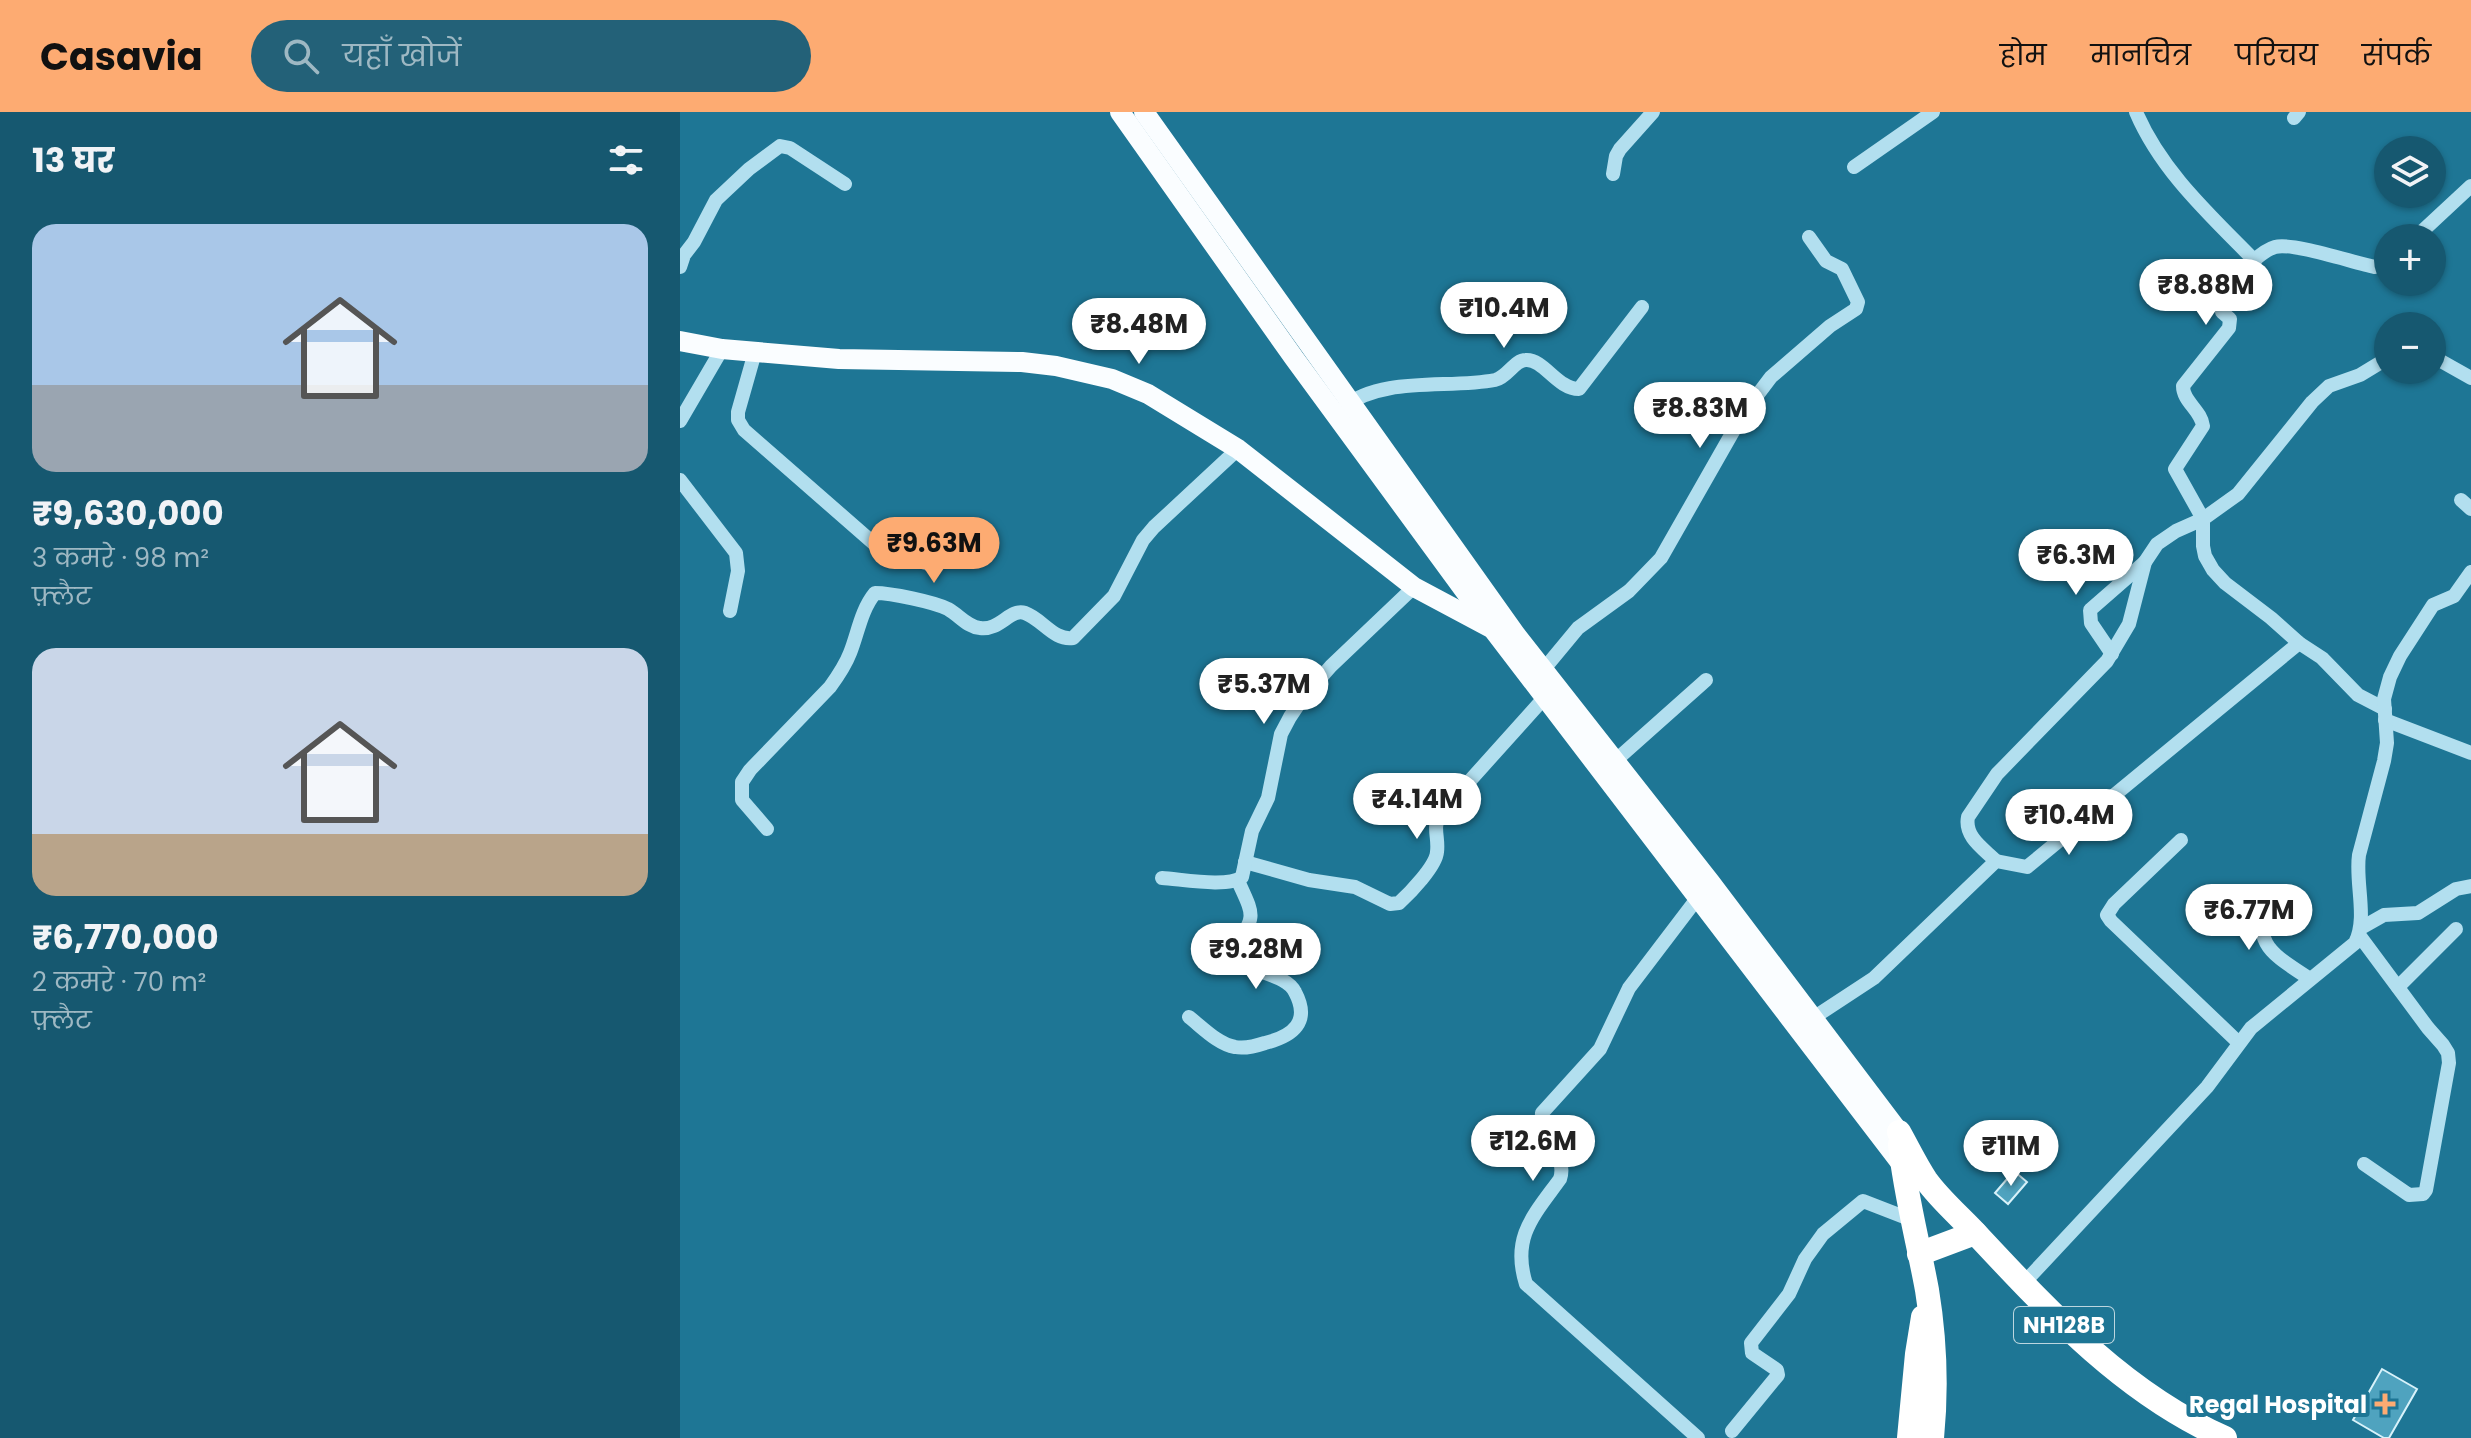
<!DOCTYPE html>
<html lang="hi">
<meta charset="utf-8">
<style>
:root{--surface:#165870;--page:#236178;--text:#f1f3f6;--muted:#9eb8c3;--accent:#fdab72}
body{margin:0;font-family:Poppins,"Noto Sans Devanagari",sans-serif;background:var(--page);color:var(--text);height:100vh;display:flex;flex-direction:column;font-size:30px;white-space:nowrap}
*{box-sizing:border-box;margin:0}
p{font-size:26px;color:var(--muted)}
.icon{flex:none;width:44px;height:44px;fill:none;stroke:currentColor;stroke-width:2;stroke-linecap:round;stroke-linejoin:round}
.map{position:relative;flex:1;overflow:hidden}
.details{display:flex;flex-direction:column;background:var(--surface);width:680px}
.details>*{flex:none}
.tools{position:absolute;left:1694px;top:24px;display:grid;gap:16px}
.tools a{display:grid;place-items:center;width:72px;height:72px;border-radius:50%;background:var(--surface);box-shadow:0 2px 6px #0004;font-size:40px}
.price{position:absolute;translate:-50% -68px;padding:0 18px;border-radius:28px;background:#fff;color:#222;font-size:26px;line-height:52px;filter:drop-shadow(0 2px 4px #0008)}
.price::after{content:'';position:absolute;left:50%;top:48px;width:24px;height:18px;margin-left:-12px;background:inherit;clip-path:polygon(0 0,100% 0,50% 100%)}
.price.selected{background:var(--accent);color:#111}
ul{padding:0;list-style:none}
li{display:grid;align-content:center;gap:16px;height:424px;padding:0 32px}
li span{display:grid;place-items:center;height:248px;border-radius:24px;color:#555}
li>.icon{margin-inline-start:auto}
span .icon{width:144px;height:144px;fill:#fffc;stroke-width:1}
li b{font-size:34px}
h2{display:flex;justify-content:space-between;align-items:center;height:96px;padding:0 32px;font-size:34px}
header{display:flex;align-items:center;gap:48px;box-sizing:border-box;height:112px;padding:0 40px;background:var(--accent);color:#111}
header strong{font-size:38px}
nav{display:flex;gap:44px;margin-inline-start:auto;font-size:28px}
.search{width:560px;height:72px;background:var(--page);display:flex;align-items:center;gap:20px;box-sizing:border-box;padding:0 28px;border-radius:44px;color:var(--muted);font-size:30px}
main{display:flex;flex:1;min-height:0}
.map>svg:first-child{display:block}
.building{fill:#4fa3bf;stroke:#d8f2fa;stroke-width:2}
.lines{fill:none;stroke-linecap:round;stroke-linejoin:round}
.minor{stroke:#b2dfef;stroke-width:14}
.major{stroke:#fafdff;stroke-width:20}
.highway{stroke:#fff;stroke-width:24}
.poi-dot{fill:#fdab72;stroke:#1e7695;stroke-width:3}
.labels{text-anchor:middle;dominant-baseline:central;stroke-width:8;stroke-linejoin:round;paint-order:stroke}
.shield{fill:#1e7695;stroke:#bcd6df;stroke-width:2}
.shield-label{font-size:22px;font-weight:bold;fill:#fff}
.poi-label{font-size:24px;font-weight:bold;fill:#fff;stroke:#1e7695;text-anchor:end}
</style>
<header>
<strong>Casavia</strong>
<div class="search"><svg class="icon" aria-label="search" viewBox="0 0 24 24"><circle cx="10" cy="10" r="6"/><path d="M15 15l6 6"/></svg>यहाँ खोजें</div>
<nav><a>होम</a><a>मानचित्र</a><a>परिचय</a><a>संपर्क</a></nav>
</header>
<main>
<section class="details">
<h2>13 घर<svg class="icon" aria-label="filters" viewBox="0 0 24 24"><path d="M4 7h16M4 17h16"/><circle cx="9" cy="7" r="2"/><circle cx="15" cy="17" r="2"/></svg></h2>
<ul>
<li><span style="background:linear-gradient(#a9c7e8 65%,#9aa5b1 0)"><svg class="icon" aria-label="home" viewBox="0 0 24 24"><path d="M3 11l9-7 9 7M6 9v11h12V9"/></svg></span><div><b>₹9,630,000</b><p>3 कमरे · 98 m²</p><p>फ़्लैट</p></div></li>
<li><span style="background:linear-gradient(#c9d6e8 75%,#b9a48a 0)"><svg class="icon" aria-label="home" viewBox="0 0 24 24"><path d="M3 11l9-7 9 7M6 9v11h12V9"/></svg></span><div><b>₹6,770,000</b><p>2 कमरे · 70 m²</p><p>फ़्लैट</p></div></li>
</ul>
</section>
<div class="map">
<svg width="1791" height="1326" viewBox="0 0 1791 1326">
<rect width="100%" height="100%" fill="#1e7695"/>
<g class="building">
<polygon points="1334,1059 1347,1070 1328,1092 1315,1081"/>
<polygon points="1702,1257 1737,1277 1709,1326 1704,1326 1673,1308"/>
</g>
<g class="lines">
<g class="minor">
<path d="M1456,0C1481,59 1530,103 1575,149"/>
<polyline points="1614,6 1619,0"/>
<polyline points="1174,55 1253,0"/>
<polyline points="933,62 936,44 940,37 973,0"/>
<polyline points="1735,126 1791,74"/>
<polyline points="0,155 4,143 14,130 36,88 69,57 100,34 110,36 165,72"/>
<polyline points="75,240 58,300 58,308 64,318 199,436 255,454"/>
<polyline points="1752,244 1791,266"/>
<path d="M664,295C702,264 769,277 815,268C828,265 834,248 846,248C864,247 877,277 899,277L962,195"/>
<polyline points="0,309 42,237"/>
<polyline points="0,368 56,441 58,459 50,499"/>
<polyline points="1781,388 1791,397"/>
<polyline points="1432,542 1411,511 1410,498 1465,450"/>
<polyline points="864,557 898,516 949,479 981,446 1063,302 1091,265 1150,214 1176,197 1178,190 1162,157 1146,149 1129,125"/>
<path d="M1705,597L1678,583L1642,546L1619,531L1591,506L1545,471L1533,458L1525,444L1523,434V407L1495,357L1523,314C1521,298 1503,290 1503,274L1549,216L1550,207L1542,200L1541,188C1550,173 1577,140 1595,135C1613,130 1674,151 1695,155L1708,150"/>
<polyline points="1705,608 1791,641"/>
<polyline points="935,649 1026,568"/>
<path d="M87,717L62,688V670L70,658L150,575C158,564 165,554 170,541C178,521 181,498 195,481C211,481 254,490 268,497C279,503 287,515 300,516C320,519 330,496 345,501C362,507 374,529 393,526L434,484L463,428L474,415L558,337"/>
<polyline points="1501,728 1434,792 1427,803 1431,809 1559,931"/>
<path d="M1316,749C1304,737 1284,725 1288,705L1317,662L1427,549L1449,512L1465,450L1477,432L1496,419L1523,407L1558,382L1632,290L1649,274L1680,263L1708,246"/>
<path d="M565,750L629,768L675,775L710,792L719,791C730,781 756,754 757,740C759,725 752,716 760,702L865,585"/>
<path d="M482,766C501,767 548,776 562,765L572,719L588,686L601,622L610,605L622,587L651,554L734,475"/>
<path d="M1585,779C1575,834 1586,838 1630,867"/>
<polyline points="1681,816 1704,803 1738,801 1776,777 1791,774"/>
<polyline points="1679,823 1748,916 1763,933 1768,941 1769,951 1746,1078 1743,1082 1729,1083 1684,1052"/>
<polyline points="1718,875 1776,817"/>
<path d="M509,905C523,916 538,932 555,935C565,937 576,934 585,931C613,924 631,910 615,880C606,861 570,862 553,844V838C576,803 575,806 558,769"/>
<polyline points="1133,906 1194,866 1316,749 1347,755 1619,531"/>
<path d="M1343,1172L1527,975L1571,916L1675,831C1688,806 1675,771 1679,743L1704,649L1707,631L1704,587L1710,565L1720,544L1753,493L1774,484L1791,460"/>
<polyline points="1052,1319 1098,1263 1097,1258 1072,1241 1071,1231 1109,1182 1125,1147 1143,1122 1183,1089 1232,1108"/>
<path d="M1018,1326L846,1172C831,1125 854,1103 880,1067C888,1043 860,1031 862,1001L920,937L949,876L1019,784"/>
</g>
<g class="major">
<polyline points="440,0 614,246 812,516 1226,1058"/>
<polyline points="464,0 836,523 1030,770 1219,1020"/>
<polyline points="0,229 42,237 159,247 342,250 376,254 432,267 468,282 558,337 734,475 809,515"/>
</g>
<g class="highway">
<path d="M1219,1020C1228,1036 1236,1053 1246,1068C1261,1089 1283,1107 1300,1126C1372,1203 1447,1283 1545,1326"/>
<path d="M1220,1032C1225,1081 1238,1129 1247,1178C1255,1227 1257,1276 1252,1326"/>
<polyline points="1239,1142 1295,1121"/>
<polyline points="1229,1326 1237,1242 1243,1205"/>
</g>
</g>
<path class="poi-dot" d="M1701 1280h8v8h8v8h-8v8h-8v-8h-8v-8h8z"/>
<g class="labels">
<rect class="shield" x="1334" y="1195" width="100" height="36" rx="6"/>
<g class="shield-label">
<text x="1384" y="1213">NH128B</text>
</g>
<g class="poi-label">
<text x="1687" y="1292">Regal Hospital</text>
</g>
</g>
</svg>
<div class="tools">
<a><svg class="icon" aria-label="layers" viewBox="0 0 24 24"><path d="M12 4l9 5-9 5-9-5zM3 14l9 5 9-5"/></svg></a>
<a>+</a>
<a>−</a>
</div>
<b class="price" style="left:1526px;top:215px">₹8.88M</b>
<b class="price" style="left:824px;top:238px">₹10.4M</b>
<b class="price" style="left:459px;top:254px">₹8.48M</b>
<b class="price" style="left:1020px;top:338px">₹8.83M</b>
<b class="price selected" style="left:254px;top:473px">₹9.63M</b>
<b class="price" style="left:1396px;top:485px">₹6.3M</b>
<b class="price" style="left:584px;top:614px">₹5.37M</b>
<b class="price" style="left:737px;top:729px">₹4.14M</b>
<b class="price" style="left:1389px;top:745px">₹10.4M</b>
<b class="price" style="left:1569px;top:840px">₹6.77M</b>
<b class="price" style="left:576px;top:879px">₹9.28M</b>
<b class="price" style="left:853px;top:1071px">₹12.6M</b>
<b class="price" style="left:1331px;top:1076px">₹11M</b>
</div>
</main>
